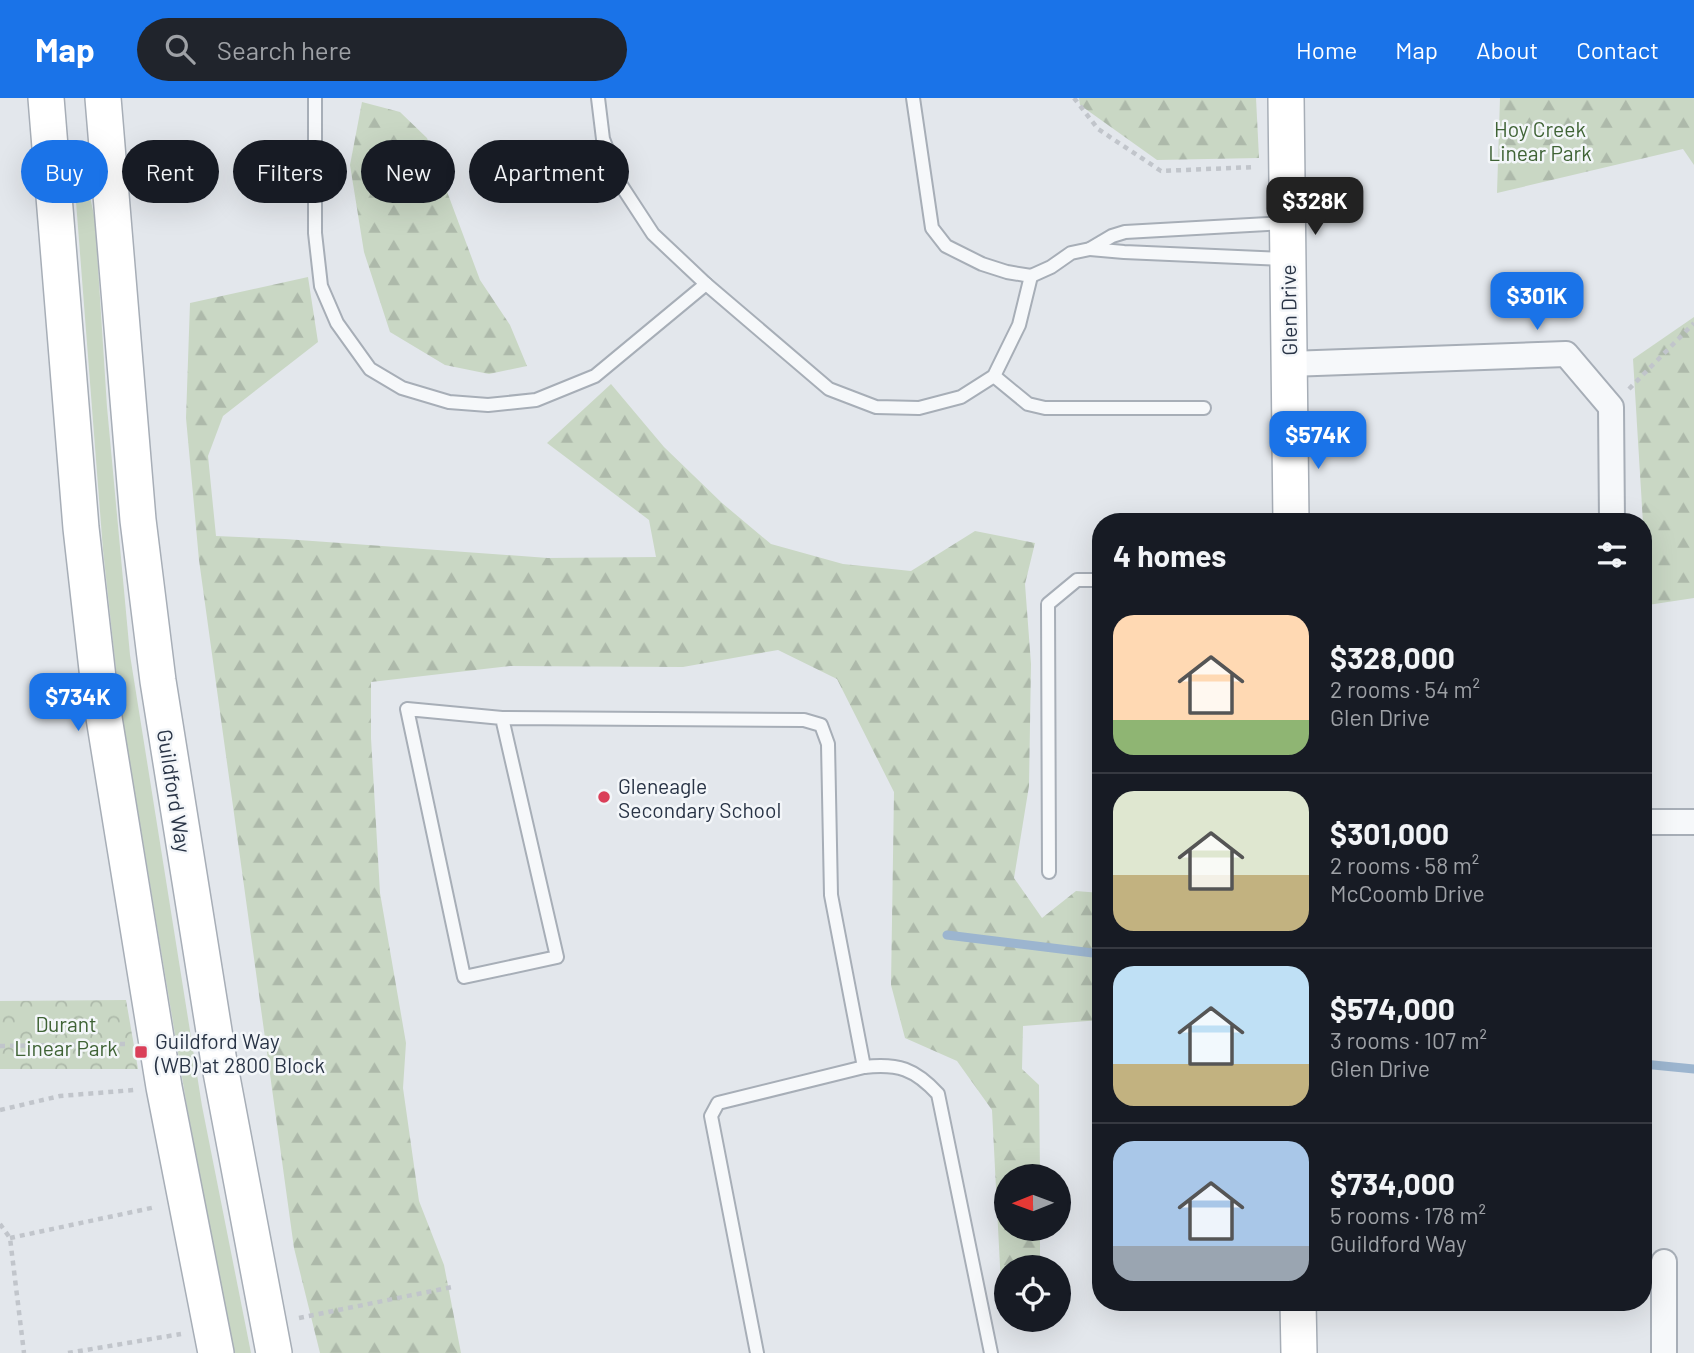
<!DOCTYPE html>
<meta charset="utf-8">
<style>
:root{--surface:#171b24;--page:#20242c;--text:#f1f3f6;--muted:#9ea1a6;--line:#363941;--accent:#1a73e8}
body{margin:0;font-family:Barlow,sans-serif;background:var(--page);color:var(--text);height:100vh;display:flex;flex-direction:column;font-size:26px;white-space:nowrap}
*{box-sizing:border-box;margin:0}
p{font-size:23px;color:var(--muted)}
.icon{flex:none;width:38px;height:38px;fill:none;stroke:currentColor;stroke-width:2;stroke-linecap:round;stroke-linejoin:round}
.map{position:relative;flex:1;overflow:hidden}
.panel{position:absolute;left:1092px;top:415px;width:560px;height:798px;display:flex;flex-direction:column;background:var(--surface);border-radius:28px;box-shadow:0 7px 28px #0002}
.panel>*{flex:none}
.guide{position:absolute;left:21px;top:42px;width:665px;height:63px;display:flex;gap:14px}
.needle{width:46px;rotate:269deg}
.fabs{position:absolute;left:994px;top:1066px;display:grid;gap:14px}
.fabs a{display:grid;place-items:center;width:77px;height:77px;border-radius:50%;background:var(--surface);box-shadow:0 7px 28px #0002;font-size:35px}
.price{position:absolute;translate:-50% -60px;padding:0 16px;border-radius:14px;background:var(--accent);color:#fff;font-size:23px;line-height:46px;filter:drop-shadow(0 2px 4px #0008)}
.price::after{content:'';position:absolute;left:50%;top:42px;width:21px;height:16px;margin-left:-10px;background:inherit;clip-path:polygon(0 0,100% 0,50% 100%)}
.price.selected{background:#222;color:#fff}
ul{padding:0;list-style:none}
li{display:flex;align-items:center;gap:21px;height:175px;padding:0 21px}
li+li{border-top:2px solid var(--line)}
li span{display:grid;place-items:center;flex:none;width:196px;height:140px;border-radius:21px;color:#555}
li>.icon{margin-inline-start:auto}
span .icon{width:84px;height:84px;fill:#fffc;stroke-width:1}
li b{font-size:30px}
h2{display:flex;justify-content:space-between;align-items:center;height:84px;padding:0 21px;font-size:30px}
.tag{padding:0 24px;border-radius:32px;background:var(--surface);box-shadow:0 7px 28px #0002;font-size:24px;line-height:63px}
.tag.selected{background:var(--accent);color:#fff}
header{display:flex;align-items:center;gap:42px;box-sizing:border-box;height:98px;padding:0 35px;background:var(--accent);color:#fff}
header strong{font-size:33px}
nav{display:flex;gap:38px;margin-inline-start:auto;font-size:24px}
.search{width:490px;height:63px;background:var(--page);display:flex;align-items:center;gap:18px;box-sizing:border-box;padding:0 24px;border-radius:38px;color:var(--muted);font-size:26px}
.map>svg:first-child{display:block}
.grass{fill:#c9d7c4}
.forest{fill:url(#forest-firs)}
.park{fill:url(#park-crowns)}
.lines{fill:none;stroke-linecap:round;stroke-linejoin:round}
.stream{stroke:#9cb5cf;stroke-width:9}
.lane-casing{stroke:#a7aeb7;stroke-width:16}
.street-casing{stroke:#a7aeb7;stroke-width:28}
.secondary-casing{stroke:#a7aeb7;stroke-width:38}
.path{stroke:#c1c5cb;stroke-width:4.5;stroke-dasharray:5 5;stroke-linecap:butt}
.lane{stroke:#f6f8fa;stroke-width:12}
.street{stroke:#f6f8fa;stroke-width:24}
.secondary{stroke:#fff;stroke-width:35}
.poi-dot{fill:#da3f59;stroke:#f3f6f9;stroke-width:2.5}
.labels{text-anchor:middle;dominant-baseline:central;stroke-width:5;stroke-linejoin:round;paint-order:stroke}
.park-label{font-size:21px;fill:#3f6335;stroke:#f3f6f9}
.street-label{font-size:21px;fill:#293446;stroke:#f3f6f9}
.poi-label{font-size:21px;fill:#293446;stroke:#f3f6f9;text-anchor:start}
</style>
<header>
<strong>Map</strong>
<div class="search"><svg class="icon" aria-label="search" viewBox="0 0 24 24"><circle cx="10" cy="10" r="6"/><path d="M15 15l6 6"/></svg>Search here</div>
<nav><a>Home</a><a>Map</a><a>About</a><a>Contact</a></nav>
</header>
<div class="map">
<svg width="1694" height="1255" viewBox="0 0 1694 1255">
<defs>
<pattern id="forest-firs" width="22" height="20" patternUnits="userSpaceOnUse" patternTransform="scale(1.75)"><rect width="22" height="20" fill="#c9d7c4"/><path d="M5 1l3.5 6h-7zM16 11l3.5 6h-7z" fill="#adb9aa"/></pattern>
<pattern id="park-crowns" width="20" height="18" patternUnits="userSpaceOnUse" patternTransform="scale(1.75)"><rect width="20" height="18" fill="#c9d7c4"/><path d="M2 6a3 3 0 1 1 6 0M12 15a3 3 0 1 1 6 0" fill="none" stroke="#adb9aa"/></pattern>
</defs>
<rect width="100%" height="100%" fill="#e3e7ec"/>
<polygon class="grass" points="72,52 80,52 95,122 107,309 130,557 202,1008 251,1255 234,1255 187,1009 119,599 103,452"/>
<g class="forest">
<polygon points="1079,0 1256,0 1259,60 1157,62 1080,7"/>
<polygon points="1500,0 1694,0 1694,67 1683,51 1497,95"/>
<polygon points="362,4 400,14 427,40 480,182 510,227 527,268 489,276 445,267 390,234 364,154 350,67"/>
<polygon points="308,179 318,244 223,318 208,358 216,438 285,441 548,460 656,459 649,422 547,345 611,286 664,349 722,405 771,446 843,466 911,473 975,433 1035,445 1025,486 1031,566 1029,688 1014,780 1042,820 1076,793 1101,795 1101,922 1023,928 1022,971 1039,987 1040,1078 1006,1078 1006,1130 1040,1131 1040,1169 1006,1169 1006,1211 1002,1207 992,1012 957,963 905,940 891,887 894,694 837,581 778,552 683,569 510,568 371,584 371,640 380,795 406,945 403,990 419,1103 444,1167 461,1255 320,1255 294,1150 199,462 186,320 190,205"/>
<polygon points="1694,219 1694,500 1648,507 1633,261"/>
</g>
<polygon class="park" points="126,902 138,971 0,971 0,903"/>
<g class="lines">
<g class="stream">
<polyline points="947,837 1101,856"/>
<polyline points="1643,966 1694,971"/>
</g>
<g class="lane-casing">
<g id="lane">
<polyline points="315,0 315,135 321,188 337,225 370,271 402,290 449,304 488,307 536,302 595,278 706,186 653,136 621,87 603,41 598,0"/>
<polyline points="1090,151 1124,154 1285,161"/>
<polyline points="1031,178 1051,169 1071,155 1090,151 1112,138 1125,134 1286,125"/>
<polyline points="706,186 829,291 876,309 919,310 961,299 994,278 1019,227 1031,178 1007,174 982,166 946,148 932,130 913,0"/>
<polyline points="994,278 1028,306 1045,310 1204,310"/>
<polyline points="502,620 557,859 464,879 407,611 502,620 804,622 821,627 828,646 831,797 864,969"/>
<polyline points="1049,774 1048,506 1077,482 1101,482"/>
<path d="M757,1255L711,1018L718,1005L864,969C898,965 915,971 938,996L991,1255"/>
</g>
</g>
<g class="street-casing">
<g id="street">
<polyline points="1289,266 1566,256 1611,309 1612,424"/>
<polyline points="1643,724 1694,724"/>
<polyline points="1664,1255 1664,1164"/>
</g>
</g>
<g class="secondary-casing">
<g id="secondary">
<polyline points="46,0 81,430 99,589 164,989 216,1255"/>
<polyline points="103,0 138,422 158,583 218,958 274,1255"/>
<polyline points="1286,0 1291,424"/>
<polyline points="1298,1204 1299,1255"/>
</g>
</g>
<g class="path">
<polyline points="1074,0 1098,31 1161,73 1255,69"/>
<polyline points="1629,291 1694,225"/>
<polyline points="0,948 125,946"/>
<polyline points="0,1012 60,998 134,992"/>
<polyline points="0,1126 10,1140 24,1255"/>
<polyline points="10,1140 156,1109"/>
<polyline points="299,1220 452,1189"/>
<polyline points="68,1255 181,1236"/>
</g>
<use href="#lane" class="lane"/>
<use href="#street" class="street"/>
<use href="#secondary" class="secondary"/>
</g>
<g class="poi-dot">
<circle cx="604" cy="699" r="7"/>
<rect x="134" y="947" width="14" height="14" rx="3.5"/>
</g>
<g class="labels">
<g class="park-label">
<text x="1540" y="30">Hoy Creek<tspan x="1540" dy="24">Linear Park</tspan></text>
<text x="66" y="925">Durant<tspan x="66" dy="24">Linear Park</tspan></text>
</g>
<g class="street-label">
<text transform="translate(1288 212) rotate(-91)">Glen Drive</text>
<text transform="translate(175 693) rotate(81)">Guildford Way</text>
</g>
<g class="poi-label">
<text x="618" y="687">Gleneagle<tspan x="618" dy="24">Secondary School</tspan></text>
<text x="155" y="942">Guildford Way<tspan x="155" dy="24">(WB) at 2800 Block</tspan></text>
</g>
</g>
</svg>
<div class="fabs">
<a><svg class="needle" viewBox="-14 -14 28 28"><path d="M0-13l5 13h-10z" fill="#e53935"/><path d="M0 13l5-13h-10z" fill="#9ea1a6"/></svg></a>
<a><svg class="icon" aria-label="locate" viewBox="0 0 24 24"><circle cx="12" cy="12" r="6"/><path d="M12 2v4M12 18v4M2 12h4M18 12h4"/></svg></a>
</div>
<b class="price selected" style="left:1315px;top:139px">$328K</b>
<b class="price" style="left:1537px;top:234px">$301K</b>
<b class="price" style="left:1318px;top:373px">$574K</b>
<b class="price" style="left:78px;top:635px">$734K</b>
<div class="guide">
<a class="tag selected">Buy</a>
<a class="tag">Rent</a>
<a class="tag">Filters</a>
<a class="tag">New</a>
<a class="tag">Apartment</a>
</div>
<section class="panel">
<h2>4 homes<svg class="icon" aria-label="filters" viewBox="0 0 24 24"><path d="M4 7h16M4 17h16"/><circle cx="9" cy="7" r="2"/><circle cx="15" cy="17" r="2"/></svg></h2>
<ul>
<li><span style="background:linear-gradient(#ffd9b3 75%,#8fb573 0)"><svg class="icon" aria-label="home" viewBox="0 0 24 24"><path d="M3 11l9-7 9 7M6 9v11h12V9"/></svg></span><div><b>$328,000</b><p>2 rooms · 54 m²</p><p>Glen Drive</p></div></li>
<li><span style="background:linear-gradient(#dfe7d0 60%,#c2b280 0)"><svg class="icon" aria-label="home" viewBox="0 0 24 24"><path d="M3 11l9-7 9 7M6 9v11h12V9"/></svg></span><div><b>$301,000</b><p>2 rooms · 58 m²</p><p>McCoomb Drive</p></div></li>
<li><span style="background:linear-gradient(#bfe0f5 70%,#c2b280 0)"><svg class="icon" aria-label="home" viewBox="0 0 24 24"><path d="M3 11l9-7 9 7M6 9v11h12V9"/></svg></span><div><b>$574,000</b><p>3 rooms · 107 m²</p><p>Glen Drive</p></div></li>
<li><span style="background:linear-gradient(#a9c7e8 75%,#9aa5b1 0)"><svg class="icon" aria-label="home" viewBox="0 0 24 24"><path d="M3 11l9-7 9 7M6 9v11h12V9"/></svg></span><div><b>$734,000</b><p>5 rooms · 178 m²</p><p>Guildford Way</p></div></li>
</ul>
</section>
</div>
